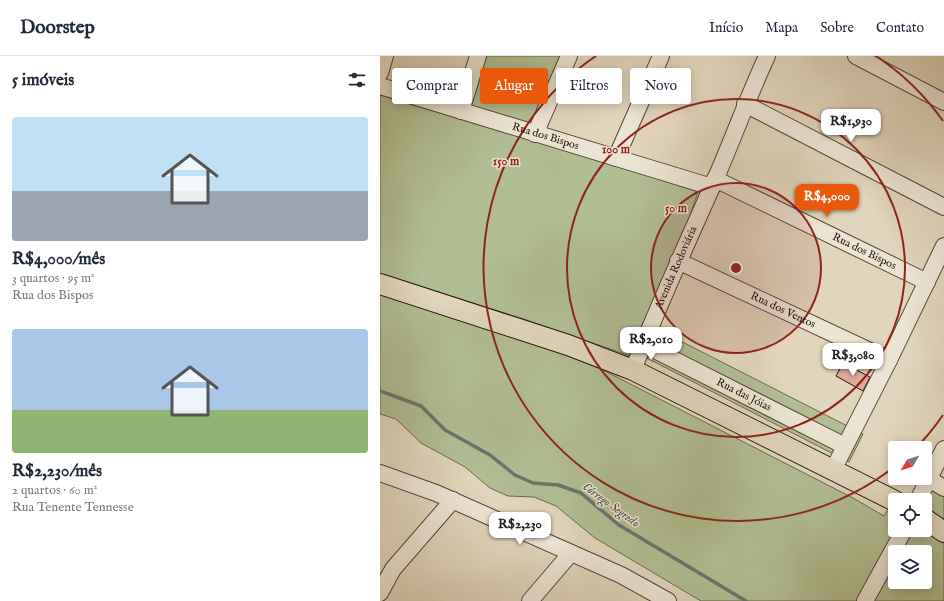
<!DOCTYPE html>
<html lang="pt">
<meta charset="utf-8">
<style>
:root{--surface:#fff;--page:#f2f2f3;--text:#1f2937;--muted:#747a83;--line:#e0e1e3;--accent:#ea580c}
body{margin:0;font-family:"IM FELL English",serif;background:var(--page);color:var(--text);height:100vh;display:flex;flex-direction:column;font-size:15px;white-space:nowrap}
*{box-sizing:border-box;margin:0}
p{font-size:13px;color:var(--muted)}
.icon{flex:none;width:22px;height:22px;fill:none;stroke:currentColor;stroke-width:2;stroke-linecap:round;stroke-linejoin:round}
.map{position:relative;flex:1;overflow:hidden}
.drawer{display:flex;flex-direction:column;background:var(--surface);width:380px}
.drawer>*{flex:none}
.banner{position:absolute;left:12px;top:12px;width:380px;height:36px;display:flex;gap:8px}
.needle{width:26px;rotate:231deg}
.tools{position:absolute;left:508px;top:385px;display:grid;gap:8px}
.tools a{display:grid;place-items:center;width:44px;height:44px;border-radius:4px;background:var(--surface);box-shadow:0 2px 10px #0003;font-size:20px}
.price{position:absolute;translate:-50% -34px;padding:0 9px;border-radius:8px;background:#fff;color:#222;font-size:13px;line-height:26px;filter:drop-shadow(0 1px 2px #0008)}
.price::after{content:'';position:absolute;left:50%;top:24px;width:12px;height:9px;margin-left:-6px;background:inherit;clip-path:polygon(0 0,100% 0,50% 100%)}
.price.selected{background:var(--accent);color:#fff}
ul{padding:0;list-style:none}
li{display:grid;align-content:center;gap:8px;height:212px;padding:0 12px}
li span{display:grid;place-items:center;height:124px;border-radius:4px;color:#555}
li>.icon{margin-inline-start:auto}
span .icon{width:72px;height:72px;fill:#fffc;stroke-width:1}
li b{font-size:17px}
h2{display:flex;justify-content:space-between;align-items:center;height:48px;padding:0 12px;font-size:17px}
.chip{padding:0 14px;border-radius:4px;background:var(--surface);box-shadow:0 2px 10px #0003;font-size:14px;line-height:36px}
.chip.selected{background:var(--accent);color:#fff}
header{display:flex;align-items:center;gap:24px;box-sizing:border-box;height:56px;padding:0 20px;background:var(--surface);border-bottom:1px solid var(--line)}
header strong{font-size:19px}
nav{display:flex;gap:22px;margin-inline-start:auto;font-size:14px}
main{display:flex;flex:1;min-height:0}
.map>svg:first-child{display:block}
.green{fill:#b1be92;stroke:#69694c;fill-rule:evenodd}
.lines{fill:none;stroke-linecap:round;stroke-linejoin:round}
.stream{stroke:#66776c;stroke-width:3.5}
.building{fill:#e0a99c;stroke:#211407}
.minor-casing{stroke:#514434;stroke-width:18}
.major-casing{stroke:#211407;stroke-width:22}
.minor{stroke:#ece4d3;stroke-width:16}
.major{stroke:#e1d5bb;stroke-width:20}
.ring{fill:none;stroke:#8f2418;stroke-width:2}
.labels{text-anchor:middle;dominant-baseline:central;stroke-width:3;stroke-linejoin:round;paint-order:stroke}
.street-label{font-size:11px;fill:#211407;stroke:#ece4d3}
.water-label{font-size:12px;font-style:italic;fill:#494e42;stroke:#ece4d3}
.centre{fill:#8f2418;stroke:#ece4d3;stroke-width:2}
.ring-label{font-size:12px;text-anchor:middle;font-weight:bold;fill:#8f2418;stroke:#ece4d3;stroke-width:3;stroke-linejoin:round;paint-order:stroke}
</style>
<header>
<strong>Doorstep</strong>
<nav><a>Início</a><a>Mapa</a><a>Sobre</a><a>Contato</a></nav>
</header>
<main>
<section class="drawer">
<h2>5 imóveis<svg class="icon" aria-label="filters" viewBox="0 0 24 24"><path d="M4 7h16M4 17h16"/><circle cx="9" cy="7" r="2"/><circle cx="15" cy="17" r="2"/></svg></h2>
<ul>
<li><span style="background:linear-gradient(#bfe0f5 60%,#9aa5b1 0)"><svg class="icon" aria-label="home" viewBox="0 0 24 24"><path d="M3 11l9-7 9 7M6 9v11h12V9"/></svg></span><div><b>R$4,000/mês</b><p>3 quartos · 95 m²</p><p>Rua dos Bispos</p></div></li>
<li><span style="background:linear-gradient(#a9c7e8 65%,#8fb573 0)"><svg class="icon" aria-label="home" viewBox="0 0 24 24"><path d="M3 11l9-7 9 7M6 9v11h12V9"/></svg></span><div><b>R$2,230/mês</b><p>2 quartos · 60 m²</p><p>Rua Tenente Tennesse</p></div></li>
</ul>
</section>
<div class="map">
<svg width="564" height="545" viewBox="0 0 564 545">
<rect width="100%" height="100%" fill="#e1d5bb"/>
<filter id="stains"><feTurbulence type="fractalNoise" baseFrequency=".005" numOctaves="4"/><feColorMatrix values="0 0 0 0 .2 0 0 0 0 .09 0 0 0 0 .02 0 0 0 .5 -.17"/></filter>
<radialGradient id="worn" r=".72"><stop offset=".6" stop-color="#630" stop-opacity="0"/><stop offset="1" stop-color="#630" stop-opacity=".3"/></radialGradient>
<g class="green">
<polygon points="104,0 182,0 147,80 318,136 298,195 256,281 250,300 141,262 0,220 0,37 84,63"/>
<path d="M0,239L127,276L176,294L225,315L473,442L504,460L510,451L515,454V474H545L564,487V545H321L215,482L176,450L154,441L128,440L110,432L85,411L41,387L16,363L0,358ZM515,496H545V526H515Z"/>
<polygon points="273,271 483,378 469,406 261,299"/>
<polygon points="553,433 564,440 564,467 545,454 545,447"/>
</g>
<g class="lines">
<polyline class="stream" points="0,335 41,350 65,374 110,399 135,419 153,427 178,429 201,437 239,469 366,545"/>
</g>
<polygon class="building" points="463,307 490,321 483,335 456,320"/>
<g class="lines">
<g class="minor-casing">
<g id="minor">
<polyline points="476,0 564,46"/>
<polyline points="0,17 5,0"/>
<path id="s1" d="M0,30L332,131"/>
<polyline points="365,48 564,151"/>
<polyline points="81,55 98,0"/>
<polyline points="155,78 189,0"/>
<polyline points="236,102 281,0"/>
<path id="s2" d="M335,123L547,226"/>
<path id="s3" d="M298,205L509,304"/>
<path id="s4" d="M263,288L465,390"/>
<path id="s5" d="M253,314C278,250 307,187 335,124C353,83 368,41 387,0"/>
<polyline points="453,414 509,304 564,190"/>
<polyline points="0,417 56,437 241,519 288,545"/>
<polyline points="549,423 564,432"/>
<polyline points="538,444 564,393"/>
<polyline points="0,537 13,513 73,444"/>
<polyline points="150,545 191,497"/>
<polyline points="485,545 524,474"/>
</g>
</g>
<g class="major-casing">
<g id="major">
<polyline points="0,228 188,289 253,314 515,445"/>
<polyline points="545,463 564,476"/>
</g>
</g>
<use href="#minor" class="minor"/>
<use href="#major" class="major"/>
</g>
<circle cx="356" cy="212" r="85" fill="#8f2418" fill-opacity=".12"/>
<g class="ring">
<circle cx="356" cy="212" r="85"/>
<circle cx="356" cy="212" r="169"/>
<path d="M563 359A254 254 0 0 1 536 392M514 411A254 254 0 1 1 216 0M496 0A254 254 0 0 1 563 65"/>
</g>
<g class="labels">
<g class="street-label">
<text stroke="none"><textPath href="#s1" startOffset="173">Rua dos Bispos</textPath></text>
<text stroke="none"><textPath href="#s2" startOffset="166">Rua dos Bispos</textPath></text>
<text stroke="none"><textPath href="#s5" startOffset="111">Avenida Rodoviária</textPath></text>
<text stroke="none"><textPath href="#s3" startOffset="116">Rua dos Ventos</textPath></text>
<text stroke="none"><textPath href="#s4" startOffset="113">Rua das Jóias</textPath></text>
</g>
<g class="water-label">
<text transform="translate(231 449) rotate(36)">Córrego Segredo</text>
</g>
</g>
<circle cx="356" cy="212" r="6" class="centre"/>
<g class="ring-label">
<text x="236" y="97">100 m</text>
<text x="126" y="109">150 m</text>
<text x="296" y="156">50 m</text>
</g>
<rect width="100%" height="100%" filter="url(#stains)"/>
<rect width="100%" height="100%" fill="url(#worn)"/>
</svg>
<div class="tools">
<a><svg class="needle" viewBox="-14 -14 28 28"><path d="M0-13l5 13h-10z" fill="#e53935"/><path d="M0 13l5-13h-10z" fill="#747a83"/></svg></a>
<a><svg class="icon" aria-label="locate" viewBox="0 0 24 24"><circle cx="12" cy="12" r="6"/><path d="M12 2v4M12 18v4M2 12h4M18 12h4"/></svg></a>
<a><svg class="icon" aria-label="layers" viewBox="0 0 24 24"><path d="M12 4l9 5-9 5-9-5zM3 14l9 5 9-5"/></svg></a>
</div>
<b class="price" style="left:471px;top:87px">R$1,930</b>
<b class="price selected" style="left:447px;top:162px">R$4,000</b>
<b class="price" style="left:271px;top:305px">R$2,010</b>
<b class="price" style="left:473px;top:321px">R$3,080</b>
<b class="price" style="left:140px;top:490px">R$2,230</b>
<div class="banner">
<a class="chip">Comprar</a>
<a class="chip selected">Alugar</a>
<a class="chip">Filtros</a>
<a class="chip">Novo</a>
</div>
</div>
</main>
